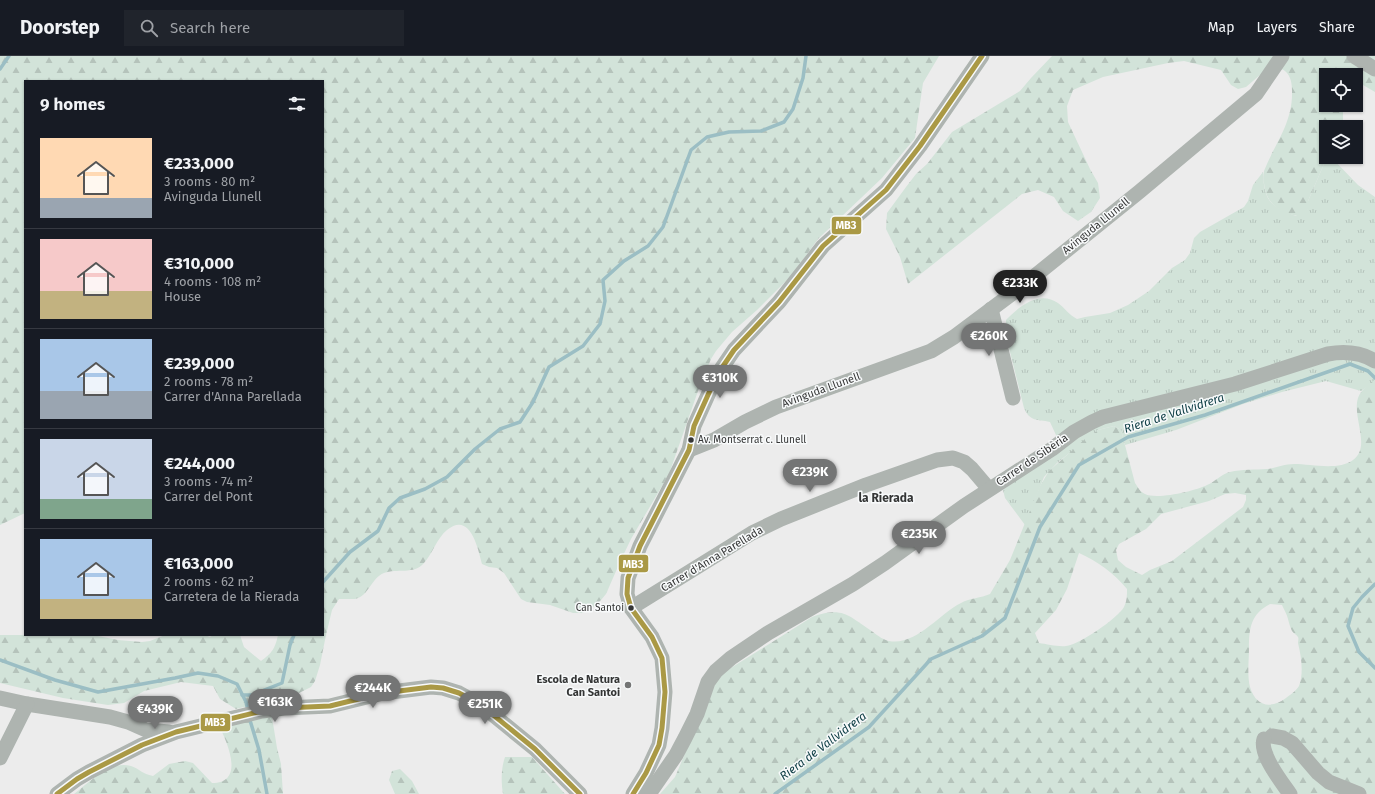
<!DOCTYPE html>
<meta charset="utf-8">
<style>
:root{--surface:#171b24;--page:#20242c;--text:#f1f3f6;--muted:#9ea1a6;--line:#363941;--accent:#747575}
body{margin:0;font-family:"Fira Sans",sans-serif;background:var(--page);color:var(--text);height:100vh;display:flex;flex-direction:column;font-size:15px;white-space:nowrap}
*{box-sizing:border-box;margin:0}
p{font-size:13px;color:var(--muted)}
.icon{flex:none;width:22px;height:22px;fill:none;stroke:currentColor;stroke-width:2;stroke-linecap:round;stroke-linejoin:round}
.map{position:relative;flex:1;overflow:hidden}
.drawer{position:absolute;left:24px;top:24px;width:300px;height:556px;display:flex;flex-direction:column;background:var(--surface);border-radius:0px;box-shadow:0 1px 3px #0004}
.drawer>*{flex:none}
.tools{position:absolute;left:1319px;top:12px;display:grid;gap:8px}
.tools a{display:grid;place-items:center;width:44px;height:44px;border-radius:0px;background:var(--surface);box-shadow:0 1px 3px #0004;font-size:20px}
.price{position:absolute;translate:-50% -34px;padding:0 9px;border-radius:14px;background:var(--accent);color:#fff;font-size:13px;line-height:26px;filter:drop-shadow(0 1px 2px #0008)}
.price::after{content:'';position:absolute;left:50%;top:24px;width:12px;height:9px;margin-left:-6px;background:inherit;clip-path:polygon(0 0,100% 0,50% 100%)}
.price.selected{background:#222;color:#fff}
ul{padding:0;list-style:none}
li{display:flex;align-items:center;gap:12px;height:100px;padding:0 16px}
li+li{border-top:1px solid var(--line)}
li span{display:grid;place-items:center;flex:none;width:112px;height:80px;border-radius:0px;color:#555}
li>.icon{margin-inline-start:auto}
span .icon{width:48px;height:48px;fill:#fffc;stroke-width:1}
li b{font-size:17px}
h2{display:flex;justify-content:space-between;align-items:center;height:48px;padding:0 16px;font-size:17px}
header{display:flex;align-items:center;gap:24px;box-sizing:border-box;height:56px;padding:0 20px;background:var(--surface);border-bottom:1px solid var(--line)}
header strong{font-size:19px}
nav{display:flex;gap:22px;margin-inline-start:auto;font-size:14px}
.search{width:280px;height:36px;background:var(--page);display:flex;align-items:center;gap:10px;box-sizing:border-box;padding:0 14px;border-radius:0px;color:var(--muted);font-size:15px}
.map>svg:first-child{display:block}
.grass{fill:url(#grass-tufts)}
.forest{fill:url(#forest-firs);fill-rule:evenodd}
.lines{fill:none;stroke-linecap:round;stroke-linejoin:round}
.stream{stroke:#9bbec4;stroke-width:3.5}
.minor{stroke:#aeb4b0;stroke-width:15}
.bus-1-casing{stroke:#f8fafb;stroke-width:8}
.bus-1{stroke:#aa9945;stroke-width:5}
.bus-dot{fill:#343535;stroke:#f8fafb;stroke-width:1.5}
.poi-dot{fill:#747575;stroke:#f8fafb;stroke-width:1.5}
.labels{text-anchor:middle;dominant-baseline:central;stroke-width:3;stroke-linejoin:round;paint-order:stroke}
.bus-label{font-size:10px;fill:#343535;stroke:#f8fafb;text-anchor:start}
.street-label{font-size:11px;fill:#343535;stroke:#f8fafb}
.poi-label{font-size:11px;font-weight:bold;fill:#343535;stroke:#f8fafb;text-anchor:end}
.water-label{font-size:12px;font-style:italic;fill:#124148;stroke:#f8fafb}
.neighbourhood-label{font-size:12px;font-weight:bold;fill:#343535;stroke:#f8fafb}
.line-badge{stroke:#f8fafb;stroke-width:1.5}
.badge-label{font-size:11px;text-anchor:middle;font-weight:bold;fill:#fff}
</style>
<header>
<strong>Doorstep</strong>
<div class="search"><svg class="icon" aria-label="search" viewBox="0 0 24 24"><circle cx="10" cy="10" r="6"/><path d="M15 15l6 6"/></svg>Search here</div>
<nav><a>Map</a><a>Layers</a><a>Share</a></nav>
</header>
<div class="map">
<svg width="1375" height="738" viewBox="0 0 1375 738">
<defs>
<pattern id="grass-tufts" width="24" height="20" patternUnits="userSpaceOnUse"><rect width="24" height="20" fill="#d2e3d9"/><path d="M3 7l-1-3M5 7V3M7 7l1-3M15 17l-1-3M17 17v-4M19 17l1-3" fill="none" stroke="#b5c3bb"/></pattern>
<pattern id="forest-firs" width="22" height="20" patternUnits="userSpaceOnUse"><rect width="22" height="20" fill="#d2e3d9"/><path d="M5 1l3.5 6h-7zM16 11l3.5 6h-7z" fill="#b5c3bb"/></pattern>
</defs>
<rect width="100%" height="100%" fill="#ececec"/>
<path class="grass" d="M1327,101H1331L1358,129L1375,141V325L1361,335L1326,325L1282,336L1243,348L1176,374L1125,389L1121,374L1114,370L1098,374L1057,407L1044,421L1025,469L1005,442L1003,434L1061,390L1050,366C1037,363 1030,366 1024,352L1006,280V264C1019,250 1040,234 1058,247C1065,252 1069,259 1077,263L1085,261L1110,257L1128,249L1149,235L1172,212L1185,204L1190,197L1194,182L1200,176L1244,151L1248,145L1253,129L1263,116C1264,145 1270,150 1296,160L1308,153V145Z"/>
<g class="forest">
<path d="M0,0H939L923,27L915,82L882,122L818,183L791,220L757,254L732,276L716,295L711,303L698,335L669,418L631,483L620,506L606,538L601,544L589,555L581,557H573L550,549L527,546L521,543L504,517L497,512L489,511L482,508C478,492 470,455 447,474C437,482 433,497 424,507C414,519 397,512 384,517C371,522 369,540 355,543C350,543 344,543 339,543L332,554L326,579L320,609L315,625L311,631L297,638L236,653L220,643L213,630L181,626L144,635L124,647L108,649L63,642L0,627V579H93L118,584L142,586L150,585L165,579H205L210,581L213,579H240L244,591L261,605C272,597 275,593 278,579H323V25H25V457L0,469Z"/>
<path d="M1052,0H1375V36L1363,29L1356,30V19H1326V49H1343V71H1326L1327,101L1308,145V153L1305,161C1283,159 1266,150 1264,127C1263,124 1263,119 1264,115C1275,87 1293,67 1292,35C1292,28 1291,20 1285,15C1283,13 1279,13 1277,12L1260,19L1246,31L1238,33L1231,29L1221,14L1184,5L1168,7L1103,21L1073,34L1067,50L1068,66L1090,113L1098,127L1100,142L1091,156L1078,165L1063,155L1054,141L1038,134L1022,138L908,228L900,201L886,173L887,157L906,131L916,118L927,108L952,76L1020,35L1031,22Z"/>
<path d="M1373,325H1375V738H660L675,721L718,620L812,561C844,550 848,560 873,576C878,580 884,584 889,585C916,590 939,558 961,547C970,542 981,542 990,538L1010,504L1040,430L1049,415L1085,383L1098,374L1114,370L1121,374L1135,427C1138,431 1140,436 1145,438C1157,444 1195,435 1207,429C1215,426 1221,418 1230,416C1242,413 1255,414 1267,413C1276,412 1284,408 1294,408C1311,408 1338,415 1353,404C1374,389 1346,353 1362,335C1365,331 1369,328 1373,325ZM1235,437L1246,439V444L1243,451L1172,505L1150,514L1142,519L1126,511L1118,504L1116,494L1119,488L1146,473L1161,458L1209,445L1225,438ZM1079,497C1097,505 1114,517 1127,533C1127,539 1127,545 1124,551C1118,562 1079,589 1066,590C1058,591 1047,588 1039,587L1035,577L1056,554L1067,533ZM1270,548L1282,549C1284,554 1287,558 1288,563C1289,567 1290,571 1292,575C1293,577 1297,579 1298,581C1299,583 1298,585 1298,587C1301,599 1304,617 1299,630C1296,635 1290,639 1286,642C1271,653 1256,651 1250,631C1247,619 1249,604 1249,592C1249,572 1251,558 1270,548Z"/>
<path d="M272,661L277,692L281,708L283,738H74C89,727 109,704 131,710C140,713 142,718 153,720L169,708L185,705L193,707L212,727C246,727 227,685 218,668Z"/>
<path d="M505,701H532L565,738H503C501,726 501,712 505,701Z"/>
<polygon points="400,713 412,725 419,738 395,738 389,724 392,715"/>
</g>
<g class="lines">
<g class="stream">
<polyline points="0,13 9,0"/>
<polyline points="323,526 350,496 378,475 389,452 400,442 425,433 447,421 475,393 500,373 520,366 533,346 549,311 583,290 600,268 605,245 603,224 624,205 648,190 663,171 691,94 707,81 729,76 761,75 784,66 793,53 803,22 806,0"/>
<polyline points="1375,528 1362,541 1353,552 1348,570 1359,596 1375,612"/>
<polyline points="0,604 55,624 98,636 175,622 198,617 218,620 237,628 246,646 248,655"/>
<polyline points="242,639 252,639 282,627 290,589 294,579"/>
<polyline points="249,661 259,694 267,738"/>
<polyline points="775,738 869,671 931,603 982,580 1005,562 1040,471 1079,409 1128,381 1205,359 1350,308 1368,315 1375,322"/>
</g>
<g class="minor">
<polyline points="1354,0 1375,13"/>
<polyline points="991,253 1013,342"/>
<polyline points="689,394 714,384 745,366 776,351 931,295 954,281 1026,227 1139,136 1256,38 1282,0"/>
<polyline points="631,552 752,477 781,463 866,429 937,404 953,402 964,406 972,413 989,433"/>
<polyline points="0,642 27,648 110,661 128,666 146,674 169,676"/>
<polyline points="1272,680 1283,682 1292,687 1318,717 1329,726 1359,738"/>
<path d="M1264,683C1259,698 1281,725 1290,738"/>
<polyline points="0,702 27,648"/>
<polyline points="57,738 77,723 89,716 142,689 176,676 262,655 284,652 330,650 383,637 431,631 443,632 459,637 481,649 535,693 580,738"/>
<polyline points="633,738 646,717 659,689 662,672 665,636 662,602 652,581 631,552 627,538 628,522 640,490 689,394 694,370 717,319 734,294 779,246 823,190 886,134 920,90 982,0"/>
<path d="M649,738L676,699L685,682L697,658L708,626L716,615L731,602L768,577L853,528L885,507L964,450L1052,393L1074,376L1092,366L1103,361L1235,328L1328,298C1345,295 1360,296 1375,305"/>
</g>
<g class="bus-1-casing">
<g id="bus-1">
<polyline points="57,738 77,723 89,716 142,689 176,676 262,655 284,652 330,650 383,637 431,631 443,632 459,637 481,649 535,693 580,738"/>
<polyline points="633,738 646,717 659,689 662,672 665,636 662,602 652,581 631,552 627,538 628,522 640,490 689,394 694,370 717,319 734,294 779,246 823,190 886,134 920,90 982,0"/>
</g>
</g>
<use href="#bus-1" class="bus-1"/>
</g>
<g class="bus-dot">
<circle cx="691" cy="384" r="3.5"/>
<circle cx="631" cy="552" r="3.5"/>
</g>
<circle class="poi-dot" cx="628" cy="629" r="4"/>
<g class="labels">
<g class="bus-label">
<text x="698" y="384">Av. Montserrat c. Llunell</text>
<text x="624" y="552" text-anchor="end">Can Santoi</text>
</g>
<g class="street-label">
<text transform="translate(1096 170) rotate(-39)">Avinguda Llunell</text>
<text transform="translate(821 334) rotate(-20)">Avinguda Llunell</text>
<text transform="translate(1032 404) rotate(-34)">Carrer de Sibèria</text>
<text transform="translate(712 503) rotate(-31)">Carrer d'Anna Parellada</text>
</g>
<g class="poi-label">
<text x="620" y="623">Escola de Natura<tspan x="620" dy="13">Can Santoi</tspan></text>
</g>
<g class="water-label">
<text transform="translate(1174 357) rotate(-18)">Riera de Vallvidrera</text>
<text transform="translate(823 690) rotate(-37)">Riera de Vallvidrera</text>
</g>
<g class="neighbourhood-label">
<text x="886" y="442">la Rierada</text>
</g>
</g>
<g class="line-badge">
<rect x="831" y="160" width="31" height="19" rx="4" fill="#aa9945"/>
<rect x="618" y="498" width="31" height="19" rx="4" fill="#aa9945"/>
<rect x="200" y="657" width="31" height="19" rx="4" fill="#aa9945"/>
</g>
<g class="badge-label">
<text x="846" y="173">MB3</text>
<text x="633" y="512">MB3</text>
<text x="215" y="670">MB3</text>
</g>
</svg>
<div class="tools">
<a><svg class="icon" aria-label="locate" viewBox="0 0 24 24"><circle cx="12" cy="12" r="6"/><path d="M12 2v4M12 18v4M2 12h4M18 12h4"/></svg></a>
<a><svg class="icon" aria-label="layers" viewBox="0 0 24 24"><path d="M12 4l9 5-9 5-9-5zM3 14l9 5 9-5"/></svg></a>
</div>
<b class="price selected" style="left:1020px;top:248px">€233K</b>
<b class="price" style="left:989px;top:301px">€260K</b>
<b class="price" style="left:720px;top:343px">€310K</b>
<b class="price" style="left:810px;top:437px">€239K</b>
<b class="price" style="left:919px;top:499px">€235K</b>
<b class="price" style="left:373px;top:653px">€244K</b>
<b class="price" style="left:275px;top:667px">€163K</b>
<b class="price" style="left:485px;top:669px">€251K</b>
<b class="price" style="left:155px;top:674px">€439K</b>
<section class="drawer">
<h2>9 homes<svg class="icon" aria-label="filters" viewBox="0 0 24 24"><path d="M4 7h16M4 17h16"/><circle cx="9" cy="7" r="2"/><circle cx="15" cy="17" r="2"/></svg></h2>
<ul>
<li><span style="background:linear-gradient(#ffd9b3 75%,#9aa5b1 0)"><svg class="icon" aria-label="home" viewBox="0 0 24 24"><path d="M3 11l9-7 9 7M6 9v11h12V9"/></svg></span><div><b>€233,000</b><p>3 rooms · 80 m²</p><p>Avinguda Llunell</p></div></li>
<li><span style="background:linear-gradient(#f6c9c9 65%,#c2b280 0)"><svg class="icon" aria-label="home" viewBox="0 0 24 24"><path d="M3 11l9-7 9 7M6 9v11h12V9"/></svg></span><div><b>€310,000</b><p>4 rooms · 108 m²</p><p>House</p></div></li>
<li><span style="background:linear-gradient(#a9c7e8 65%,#9aa5b1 0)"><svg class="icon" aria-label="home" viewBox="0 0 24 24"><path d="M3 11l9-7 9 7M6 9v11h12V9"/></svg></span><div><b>€239,000</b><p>2 rooms · 78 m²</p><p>Carrer d'Anna Parellada</p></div></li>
<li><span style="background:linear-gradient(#c9d6e8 75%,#7fa58c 0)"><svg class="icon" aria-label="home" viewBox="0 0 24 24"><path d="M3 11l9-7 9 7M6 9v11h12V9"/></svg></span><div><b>€244,000</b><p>3 rooms · 74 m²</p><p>Carrer del Pont</p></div></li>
<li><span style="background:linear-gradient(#a9c7e8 75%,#c2b280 0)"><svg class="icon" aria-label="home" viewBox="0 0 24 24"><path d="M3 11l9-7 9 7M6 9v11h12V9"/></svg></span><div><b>€163,000</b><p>2 rooms · 62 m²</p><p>Carretera de la Rierada</p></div></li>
</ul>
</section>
</div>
